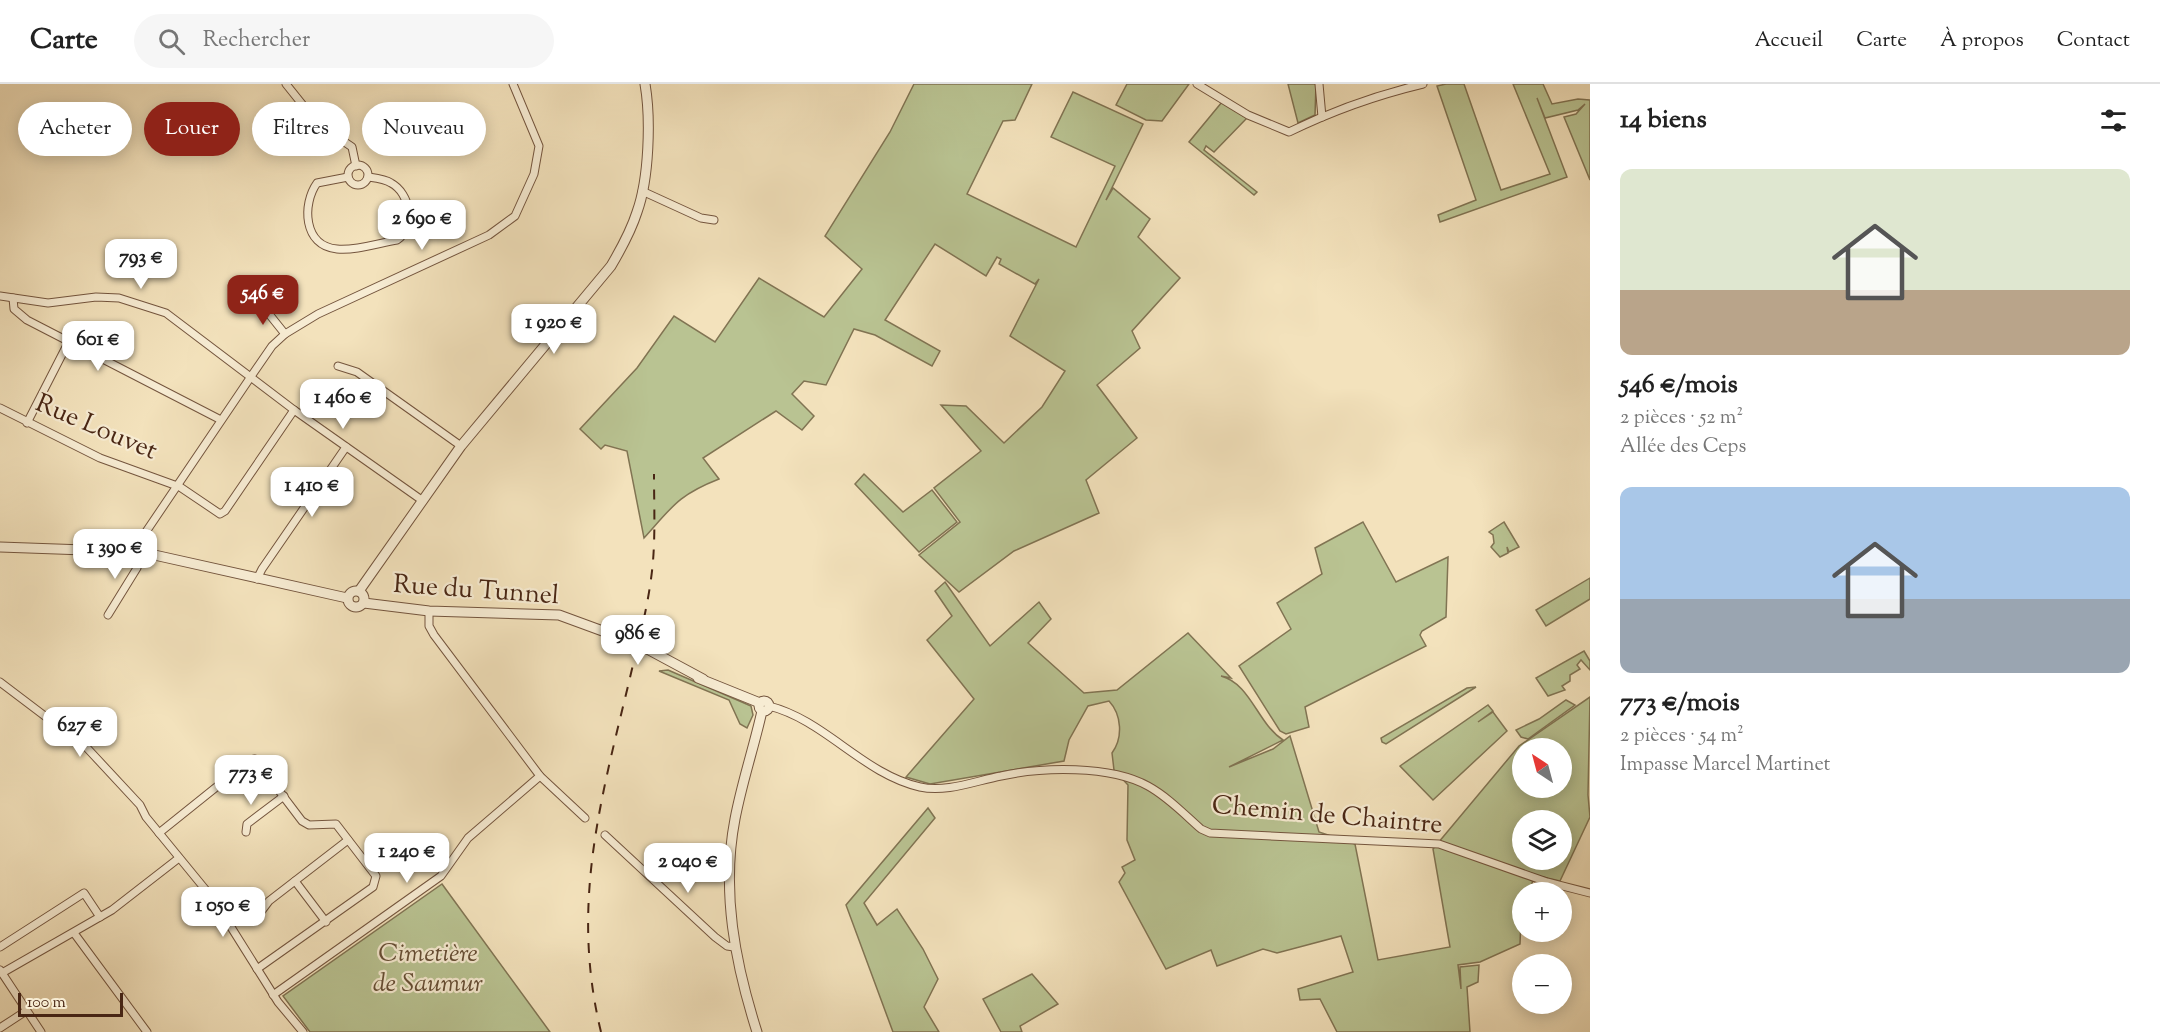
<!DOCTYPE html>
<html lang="fr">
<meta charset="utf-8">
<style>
:root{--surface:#fff;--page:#f6f6f6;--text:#222;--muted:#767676;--line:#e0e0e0;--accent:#8f2418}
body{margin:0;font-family:"Sorts Mill Goudy",serif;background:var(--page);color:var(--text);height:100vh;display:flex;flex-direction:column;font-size:22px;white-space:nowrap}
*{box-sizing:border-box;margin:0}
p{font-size:20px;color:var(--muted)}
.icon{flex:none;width:33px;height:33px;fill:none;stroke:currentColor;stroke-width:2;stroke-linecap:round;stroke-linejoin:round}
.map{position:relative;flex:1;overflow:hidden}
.details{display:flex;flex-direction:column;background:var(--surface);width:570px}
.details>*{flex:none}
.top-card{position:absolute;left:18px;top:18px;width:570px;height:54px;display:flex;gap:12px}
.needle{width:39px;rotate:324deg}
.controls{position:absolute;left:1512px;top:654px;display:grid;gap:12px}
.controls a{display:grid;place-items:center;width:60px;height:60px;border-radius:50%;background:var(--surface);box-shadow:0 3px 15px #0003;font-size:30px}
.scale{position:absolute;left:18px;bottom:15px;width:105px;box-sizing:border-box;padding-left:6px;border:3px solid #492614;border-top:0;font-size:16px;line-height:21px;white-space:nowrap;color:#492614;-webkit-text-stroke:4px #f7ecd3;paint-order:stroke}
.price{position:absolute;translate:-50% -51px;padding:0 14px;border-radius:12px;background:#fff;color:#222;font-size:20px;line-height:39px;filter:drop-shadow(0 2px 3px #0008)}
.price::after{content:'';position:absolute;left:50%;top:36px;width:18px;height:14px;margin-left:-9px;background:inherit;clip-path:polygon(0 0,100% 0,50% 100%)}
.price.current{background:var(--accent);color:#fff}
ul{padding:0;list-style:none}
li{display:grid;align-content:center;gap:12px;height:318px;padding:0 30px}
li span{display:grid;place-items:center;height:186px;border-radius:12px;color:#555}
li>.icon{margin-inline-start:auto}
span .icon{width:108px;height:108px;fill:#fffc;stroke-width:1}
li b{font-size:26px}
h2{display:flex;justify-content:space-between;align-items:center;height:72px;padding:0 30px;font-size:26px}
.chip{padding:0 21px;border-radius:27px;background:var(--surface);box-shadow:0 3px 15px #0003;font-size:21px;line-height:54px}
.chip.current{background:var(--accent);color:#fff}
header{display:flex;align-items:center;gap:36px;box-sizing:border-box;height:84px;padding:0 30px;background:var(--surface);border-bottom:2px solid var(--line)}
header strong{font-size:28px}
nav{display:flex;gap:33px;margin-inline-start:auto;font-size:21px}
.search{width:420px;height:54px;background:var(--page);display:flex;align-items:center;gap:15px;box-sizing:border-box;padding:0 21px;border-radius:33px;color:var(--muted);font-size:22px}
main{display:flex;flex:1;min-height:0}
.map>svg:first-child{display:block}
.green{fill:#b9c392;stroke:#817453;stroke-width:1.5;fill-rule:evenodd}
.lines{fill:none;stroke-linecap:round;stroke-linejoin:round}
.minor-casing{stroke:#74553e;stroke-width:9}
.tertiary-casing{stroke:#74553e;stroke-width:11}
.minor{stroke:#f7ecd3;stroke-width:7}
.tertiary{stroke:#f7ecd3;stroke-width:9}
.rail{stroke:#492614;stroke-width:2;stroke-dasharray:10 10;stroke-linecap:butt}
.labels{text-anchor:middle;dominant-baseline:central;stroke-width:4.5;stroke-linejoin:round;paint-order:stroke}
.street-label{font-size:26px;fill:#492614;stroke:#f7ecd3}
.park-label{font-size:26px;font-style:italic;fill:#654d34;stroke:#f7ecd3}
</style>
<header>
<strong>Carte</strong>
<div class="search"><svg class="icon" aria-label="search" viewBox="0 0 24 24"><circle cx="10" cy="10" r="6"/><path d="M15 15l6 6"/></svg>Rechercher</div>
<nav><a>Accueil</a><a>Carte</a><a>À propos</a><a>Contact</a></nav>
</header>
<main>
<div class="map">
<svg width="1590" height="948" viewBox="0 0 1590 948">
<rect width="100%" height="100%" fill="#f3e2bc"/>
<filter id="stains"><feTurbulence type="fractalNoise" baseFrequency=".00333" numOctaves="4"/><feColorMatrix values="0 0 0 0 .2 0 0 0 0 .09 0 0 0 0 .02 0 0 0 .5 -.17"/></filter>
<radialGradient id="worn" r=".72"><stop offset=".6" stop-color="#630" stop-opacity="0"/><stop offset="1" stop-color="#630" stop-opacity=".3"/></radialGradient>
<g class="green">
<path d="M914,0H1032L1015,36L1003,37L967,110L1076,163L1115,82L1051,53L1073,8L1143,40L1106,116L1113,104L1150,135L1138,153L1180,194L1132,247L1140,264L1097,301L1137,354L1086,396L1099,429L1014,467L959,508L919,471L960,438L934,404L981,367L941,321L966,322L1004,359L1042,323L1065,287L1010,252L1039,195L1035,200L999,180L1001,175L997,173L986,192L935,160L885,236L940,267L932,282L875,251L854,245L826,301L804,297L792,310L814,332L802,346L776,327L703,374L719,395C678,411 672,423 644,454L627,367L605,361L601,365L580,345L637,284L674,232L715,258L759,194L824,233L862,185L825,152L890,48Z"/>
<polygon points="1127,0 1189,0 1162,37 1146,36 1116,21"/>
<polygon points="1288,0 1316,0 1315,31 1298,39"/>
<polygon points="1446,0 1464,0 1501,106 1550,90 1513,0 1543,0 1552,20 1578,15 1590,16 1590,96 1564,33 1576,30 1585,20 1578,26 1545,34 1537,14 1567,93 1440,138 1438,131 1476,116 1437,2"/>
<polygon points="1222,18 1247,34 1214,68 1206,62 1204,66 1257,108 1254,111 1189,58"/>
<polygon points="864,390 903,428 932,406 957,438 919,468 855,400"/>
<polygon points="1363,438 1396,498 1448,473 1446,533 1422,547 1420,551 1426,562 1305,623 1309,643 1286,650 1280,647 1239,582 1291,545 1277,519 1322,490 1315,464"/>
<polygon points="1504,438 1519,463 1509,468 1507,463 1508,469 1500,473 1491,463 1494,459 1493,451 1489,448"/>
<polygon points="1590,494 1590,515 1546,542 1536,526"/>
<path d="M945,498L990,562L1039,518L1051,535L1028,559L1084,609L1117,606L1188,549L1231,594L1221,592C1251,600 1257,639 1283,656L1229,683L1273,665L1290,652L1319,748L1355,760L1378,876L1450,863L1433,765L1519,662L1590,613L1588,711L1590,733L1560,797L1534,791L1530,808H1522L1520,860L1480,878L1458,881L1461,905L1460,883L1479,881L1478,898L1467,903L1470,948H1337L1320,915L1300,916L1298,905L1353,888L1341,852L1277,869L1263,865L1217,882L1211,866L1166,885L1119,798L1125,789L1122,783L1135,776L1127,756L1128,701L1114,686L1112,669C1123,654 1122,631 1109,617L1088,622L1069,656L1064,677L930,700L906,693L974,615L927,556L952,532L935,507ZM1522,664H1562V704H1522ZM1522,736H1562V776H1522Z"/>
<polygon points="1584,567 1590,577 1590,586 1581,576 1577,581 1580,585 1570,591 1570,597 1562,602 1565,606 1548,612 1536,594"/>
<polygon points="668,586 751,622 753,631 747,644 740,640 729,616 659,587"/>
<polygon points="1476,603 1386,660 1382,658 1381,654 1467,604"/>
<polygon points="1566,616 1575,621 1528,655 1521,653 1516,646 1539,635"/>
<polygon points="1488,621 1493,627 1478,638 1493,628 1507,647 1433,716 1400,682"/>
<polygon points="928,724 935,734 864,819 877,841 897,825 923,865 938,895 924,923 939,948 893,948 846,821"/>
<polygon points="442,800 550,948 310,948 283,912"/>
<polygon points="1032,890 1058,920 1020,942 1022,948 1001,948 983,915"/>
</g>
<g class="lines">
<g class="minor-casing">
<g id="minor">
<polyline points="286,0 318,40 352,63 356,82"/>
<path d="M1197,0L1248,31L1289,48C1332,27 1377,11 1423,0"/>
<polyline points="1319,0 1322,33"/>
<circle cx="358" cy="91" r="10"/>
<path d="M348,93L317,99C302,120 303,162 337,165C355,167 379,159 397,156C417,143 410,109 391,99C385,95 375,94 368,93"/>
<polyline points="642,107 701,134 714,136"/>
<polyline points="0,212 48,219 96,213 119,214 166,229 294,326 423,417"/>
<polyline points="13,214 14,225 27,236 221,336"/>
<polyline points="261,220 285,250"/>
<polyline points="338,282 357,288 461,362"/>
<polyline points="0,324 100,374 180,403 220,430 225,427 294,326"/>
<polyline points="27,339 68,259"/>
<polyline points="133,467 250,294 272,262 285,250 318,230 489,151 515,132 534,90 539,62 513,0"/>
<polyline points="257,495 262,485 346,363"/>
<polyline points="429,527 429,542 434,551 540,692 585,734"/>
<polyline points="108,531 137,484 141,468"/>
<polyline points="0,598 87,664 140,721 146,733 214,816 278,918 303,948"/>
<path d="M769,622C825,636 863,690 920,703C946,709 975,697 1001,692C1042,683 1110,681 1148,702C1168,713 1184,730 1201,745L1210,749L1439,760L1547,798L1590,809"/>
<polyline points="246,748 247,740 284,712"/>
<polyline points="159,749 250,676 255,675 302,737 309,741 336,740 376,792 373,803 257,885"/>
<polyline points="605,751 715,853 727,862 734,863"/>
<polyline points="295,797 326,838"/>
<polyline points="260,829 269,817 348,756"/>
<polyline points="74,849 147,948"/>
<polyline points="0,863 84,809 100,833"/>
<polyline points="0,886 41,948"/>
<polyline points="2,889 112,826 179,774"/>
<polyline points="273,911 441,792 468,754 540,692"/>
<polyline points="0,944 26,927"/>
</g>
</g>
<g class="tertiary-casing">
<g id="tertiary">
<polyline points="0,463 141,468 347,514"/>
<circle cx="356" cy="515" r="8"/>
<path d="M359,507L461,362L611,182C621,165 631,147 637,128C649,95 651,35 645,0"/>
<polyline points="364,519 429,527 559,531 638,560 703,595"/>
<polyline points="698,594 760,619"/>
<circle cx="764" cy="622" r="5"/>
<path d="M757,948C735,879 721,807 735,735C742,698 754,663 762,627"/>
</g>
</g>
<use href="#minor" class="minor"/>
<use href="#tertiary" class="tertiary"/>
<path class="rail" d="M601,948C571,824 599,722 628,602C636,567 646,532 651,495C656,460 654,425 654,390"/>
</g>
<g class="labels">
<g class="street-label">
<text transform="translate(96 344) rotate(23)">Rue Louvet</text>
<text transform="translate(476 507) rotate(4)">Rue du Tunnel</text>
<text transform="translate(1327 732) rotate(5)">Chemin de Chaintre</text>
</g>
<g class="park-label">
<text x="428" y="870">Cimetière<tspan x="428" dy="30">de Saumur</tspan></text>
</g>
</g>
<rect width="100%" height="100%" filter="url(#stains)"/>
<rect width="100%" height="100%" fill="url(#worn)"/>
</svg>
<div class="controls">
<a><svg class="needle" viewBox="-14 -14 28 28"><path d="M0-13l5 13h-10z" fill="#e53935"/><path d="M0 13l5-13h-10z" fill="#767676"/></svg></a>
<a><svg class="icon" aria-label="layers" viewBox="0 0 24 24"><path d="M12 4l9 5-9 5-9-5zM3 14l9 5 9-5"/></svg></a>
<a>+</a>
<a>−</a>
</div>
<div class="scale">100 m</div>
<b class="price" style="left:422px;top:167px">2 690 €</b>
<b class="price" style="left:141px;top:206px">793 €</b>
<b class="price current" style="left:263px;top:242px">546 €</b>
<b class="price" style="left:554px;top:271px">1 920 €</b>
<b class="price" style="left:98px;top:288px">601 €</b>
<b class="price" style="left:343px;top:346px">1 460 €</b>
<b class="price" style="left:312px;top:434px">1 410 €</b>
<b class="price" style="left:115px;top:496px">1 390 €</b>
<b class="price" style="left:638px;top:582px">986 €</b>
<b class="price" style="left:80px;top:674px">627 €</b>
<b class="price" style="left:251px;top:722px">773 €</b>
<b class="price" style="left:407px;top:800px">1 240 €</b>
<b class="price" style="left:688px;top:810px">2 040 €</b>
<b class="price" style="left:223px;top:854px">1 050 €</b>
<div class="top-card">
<a class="chip">Acheter</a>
<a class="chip current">Louer</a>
<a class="chip">Filtres</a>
<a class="chip">Nouveau</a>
</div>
</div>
<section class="details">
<h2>14 biens<svg class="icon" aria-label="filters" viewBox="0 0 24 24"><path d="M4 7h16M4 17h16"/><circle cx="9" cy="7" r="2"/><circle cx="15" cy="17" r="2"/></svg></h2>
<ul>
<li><span style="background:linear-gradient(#dfe7d0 65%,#b9a48a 0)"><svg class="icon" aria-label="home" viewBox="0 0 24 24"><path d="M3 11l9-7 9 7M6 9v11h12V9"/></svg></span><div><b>546 €/mois</b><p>2 pièces · 52 m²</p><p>Allée des Ceps</p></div></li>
<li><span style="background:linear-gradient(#a9c7e8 60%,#9aa5b1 0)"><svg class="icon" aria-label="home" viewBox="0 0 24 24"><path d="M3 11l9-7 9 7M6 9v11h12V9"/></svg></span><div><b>773 €/mois</b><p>2 pièces · 54 m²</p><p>Impasse Marcel Martinet</p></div></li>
</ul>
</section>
</main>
